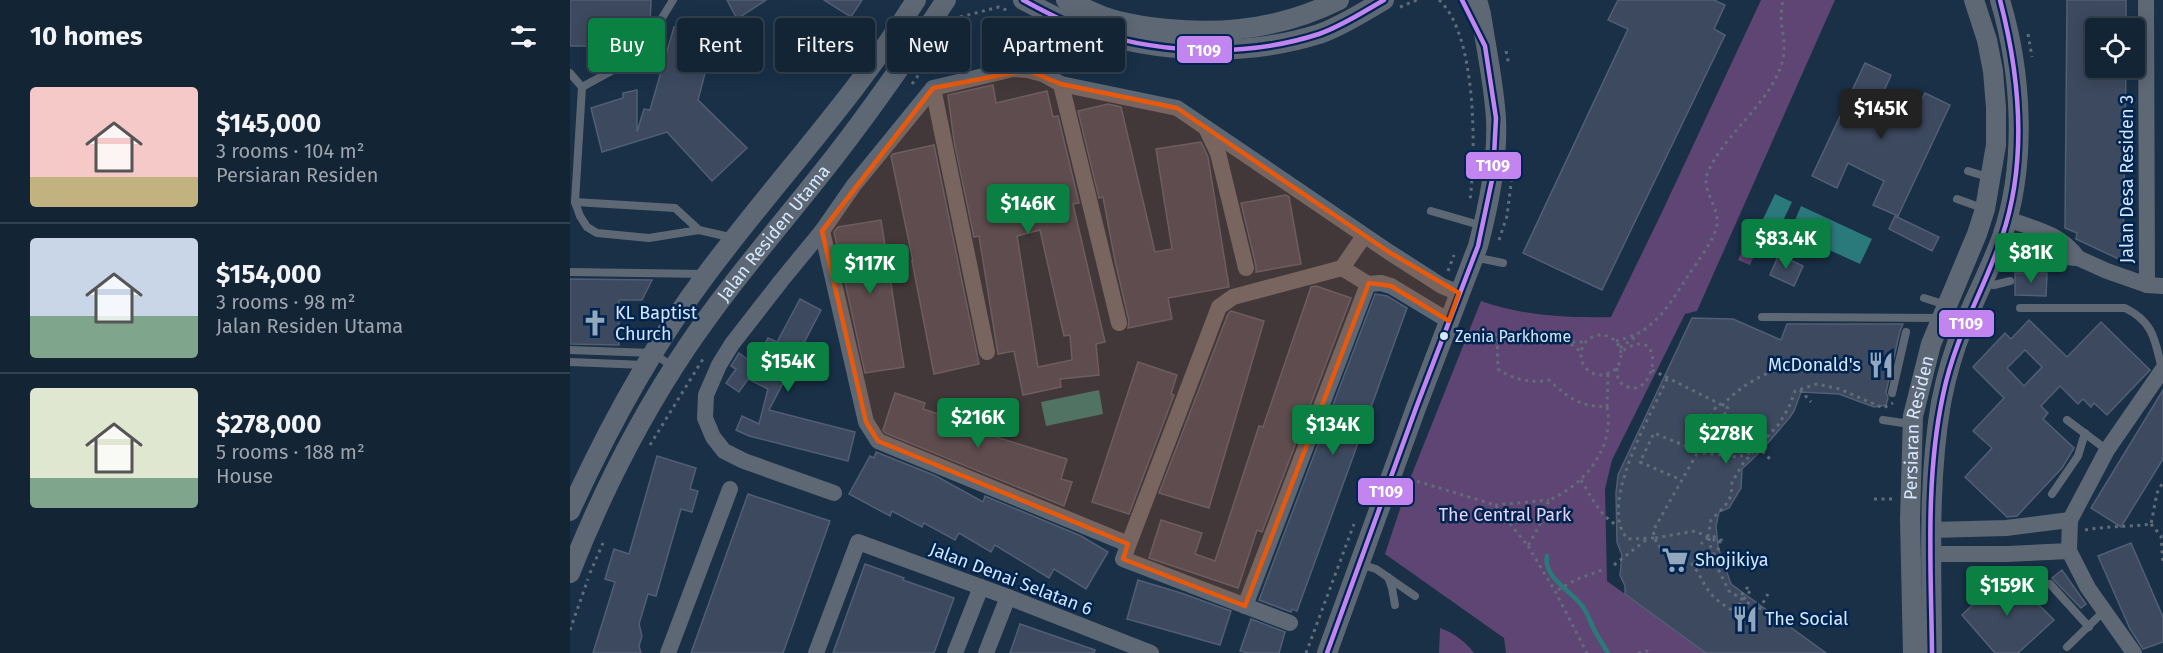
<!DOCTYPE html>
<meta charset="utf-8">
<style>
:root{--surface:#132435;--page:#1c2c3d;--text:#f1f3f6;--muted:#9da4ad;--line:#324150;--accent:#0b8043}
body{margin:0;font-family:"Fira Sans",sans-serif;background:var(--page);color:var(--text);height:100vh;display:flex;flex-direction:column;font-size:22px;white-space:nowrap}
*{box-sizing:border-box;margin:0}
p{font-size:20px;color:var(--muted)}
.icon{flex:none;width:33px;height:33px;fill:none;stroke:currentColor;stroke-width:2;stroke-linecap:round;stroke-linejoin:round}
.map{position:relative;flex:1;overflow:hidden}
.drawer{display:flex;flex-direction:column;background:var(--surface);width:570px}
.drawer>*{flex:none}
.top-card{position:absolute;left:18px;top:18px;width:570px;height:54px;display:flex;gap:12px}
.buttons{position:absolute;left:1515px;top:18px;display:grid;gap:12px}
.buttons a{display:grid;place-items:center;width:60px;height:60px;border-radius:6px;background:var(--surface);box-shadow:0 3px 15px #0003,0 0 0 2px var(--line);font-size:30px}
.price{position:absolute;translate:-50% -51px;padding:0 14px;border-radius:6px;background:var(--accent);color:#fff;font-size:20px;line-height:39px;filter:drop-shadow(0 2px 3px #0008)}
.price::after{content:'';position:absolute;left:50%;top:36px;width:18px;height:14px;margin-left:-9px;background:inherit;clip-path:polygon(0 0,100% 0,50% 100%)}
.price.active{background:#222;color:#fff}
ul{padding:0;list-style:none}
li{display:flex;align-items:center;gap:18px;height:150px;padding:0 30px}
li+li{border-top:2px solid var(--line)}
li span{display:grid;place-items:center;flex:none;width:168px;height:120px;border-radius:6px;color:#555}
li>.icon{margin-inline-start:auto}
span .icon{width:72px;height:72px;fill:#fffc;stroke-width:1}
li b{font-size:26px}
h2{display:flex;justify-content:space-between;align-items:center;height:72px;padding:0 30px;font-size:26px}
.pill{padding:0 21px;border-radius:6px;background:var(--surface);box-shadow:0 3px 15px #0003,0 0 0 2px var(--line);font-size:21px;line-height:54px}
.pill.active{background:var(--accent);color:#fff}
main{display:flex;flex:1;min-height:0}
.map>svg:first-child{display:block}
.green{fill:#5f4573}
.water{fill:#2b7a7b}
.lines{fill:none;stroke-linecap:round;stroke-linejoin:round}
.stream{stroke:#2b7a7b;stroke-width:4.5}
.building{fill:#3d495f;stroke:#515e74;stroke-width:1.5;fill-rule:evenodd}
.path{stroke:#606c79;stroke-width:3;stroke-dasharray:3 4.5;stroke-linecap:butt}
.service{stroke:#5e6875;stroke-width:8}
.minor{stroke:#5e6875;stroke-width:16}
.tertiary{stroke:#5e6875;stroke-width:20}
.bus-1-casing{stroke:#002450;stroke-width:9}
.bus-1{stroke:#c285f0;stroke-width:4.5}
.marked{fill:#e8590c;fill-opacity:0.2;stroke:#e8590c;stroke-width:4.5;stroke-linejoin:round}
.bus-dot{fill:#d5e7fd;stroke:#002450;stroke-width:2}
.labels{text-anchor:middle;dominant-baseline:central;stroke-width:5;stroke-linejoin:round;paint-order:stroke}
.bus-label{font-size:16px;fill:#d5e7fd;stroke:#002450;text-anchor:start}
.street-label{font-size:18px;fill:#d5e7fd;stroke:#002450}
.poi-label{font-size:18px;fill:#d5e7fd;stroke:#002450;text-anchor:start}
.park-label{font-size:18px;fill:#e9d3f5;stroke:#002450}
.line-badge{stroke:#002450;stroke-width:2}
.badge-label{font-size:16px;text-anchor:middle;font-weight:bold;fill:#fff}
</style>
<main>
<section class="drawer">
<h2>10 homes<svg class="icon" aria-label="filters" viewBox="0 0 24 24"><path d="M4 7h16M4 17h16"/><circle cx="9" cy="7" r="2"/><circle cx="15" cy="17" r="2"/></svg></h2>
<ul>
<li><span style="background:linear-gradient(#f6c9c9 75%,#c2b280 0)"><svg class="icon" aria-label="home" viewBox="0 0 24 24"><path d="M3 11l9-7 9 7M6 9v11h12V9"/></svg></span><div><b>$145,000</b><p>3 rooms · 104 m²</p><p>Persiaran Residen</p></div></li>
<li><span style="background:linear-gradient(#c9d6e8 65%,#7fa58c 0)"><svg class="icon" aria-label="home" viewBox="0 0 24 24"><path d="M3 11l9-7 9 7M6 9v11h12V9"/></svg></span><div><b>$154,000</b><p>3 rooms · 98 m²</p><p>Jalan Residen Utama</p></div></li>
<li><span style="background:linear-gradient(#dfe7d0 75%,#7fa58c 0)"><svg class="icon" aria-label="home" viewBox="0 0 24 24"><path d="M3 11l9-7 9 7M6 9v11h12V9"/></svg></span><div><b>$278,000</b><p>5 rooms · 188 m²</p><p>House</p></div></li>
</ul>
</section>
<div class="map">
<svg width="1593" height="653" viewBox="0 0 1593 653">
<rect width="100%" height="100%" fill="#193047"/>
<g class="green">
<path d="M1191,0H1265L1127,311L1115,314L1042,460L1035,489L1037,581L1136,653H936L934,638L815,554L840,479L911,301C954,316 996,318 1041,317L1092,212Z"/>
<polygon points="1182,231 1193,237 1180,265 1168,260"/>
<path d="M870,628C884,633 895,641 904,653H869Z"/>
</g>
<g class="water">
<polygon points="1205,194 1222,202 1210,227 1193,219"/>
<polygon points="1231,206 1302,239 1290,264 1220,232"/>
<polygon points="529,390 533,414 476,426 471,402"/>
</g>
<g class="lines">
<path class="stream" d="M977,556C973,578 1002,591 1013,607C1019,615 1021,625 1026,633C1030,640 1034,646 1038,653"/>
</g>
<g class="building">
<polygon points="0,0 81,0 80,26 69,26 68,46 0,46"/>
<polygon points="157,0 196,0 167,19"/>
<polygon points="254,0 292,0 281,17"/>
<polygon points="1048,0 1144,0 1155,5 1144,29 1155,35 1032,290 953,253 1058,29 1038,20"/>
<polygon points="1497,0 1556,0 1556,28 1526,28 1526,70 1556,70 1553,261 1506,239 1507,233 1495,228"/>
<polygon points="104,27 144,39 128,100 177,148 142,181 97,132 32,152 21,108 53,98 53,93 67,90 67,132 74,109 80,110"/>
<polygon points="1295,63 1321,75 1309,102 1343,118 1355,93 1380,105 1328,216 1303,205 1314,181 1278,163 1267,188 1242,176"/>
<path d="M423,85L426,103L477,91L483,117L488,116L509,203L503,204L535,342L526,344L529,375L490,379L491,387L453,395L444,351L428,354L409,236L404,237L384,141L378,95ZM470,230L494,336L500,335L502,360L468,367L447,236Z"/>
<polygon points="538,104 551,107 585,252 602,249 586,149 631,142 638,157 659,287 598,298 602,319 558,328 559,321 545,261 533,197 529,198 508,111"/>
<polygon points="364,145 409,364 364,374 342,261 343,261 321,156 323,154"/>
<polygon points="716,195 719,197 731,264 686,272 686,266 671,203"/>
<polygon points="1325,216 1369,237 1362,251 1319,229"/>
<polygon points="311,220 334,367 295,373 264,232 268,227"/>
<polygon points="1209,254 1233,266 1224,286 1200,275"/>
<polygon points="1445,273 1477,273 1476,296 1445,295"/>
<polygon points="0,279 82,280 72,300 49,300 49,345 0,344"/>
<polygon points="746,286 781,298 692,532 687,530 668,588 579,558 591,520 632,533 625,554 645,561 689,426 693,427 741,287"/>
<polygon points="805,294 817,296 837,308 727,611 722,609 721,612 689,600"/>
<polygon points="230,299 251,310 199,410 285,432 278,461 179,436 166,430 172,416 189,424 198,389 178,379 169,392 156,383 166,369 161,366 169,353 184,364 198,338 207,342"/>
<polygon points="661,311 694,321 639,508 589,493 658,314"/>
<polygon points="1122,318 1163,319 1211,340 1217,324 1333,324 1330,331 1316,392 1318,398 1316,405 1304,407 1269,394 1231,392 1224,411 1220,417 1191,451 1172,469 1171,488 1159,508 1149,512 1146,526 1148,547 1161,584 1256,653 1136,653 1055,594 1055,586 1050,575 1052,555 1047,542 1046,493 1048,475"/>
<path d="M1459,320L1497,357L1531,322L1580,370L1537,415L1524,403L1521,407L1513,399L1508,404L1490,386L1471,406L1478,413L1473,419L1504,448L1492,468L1447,516L1437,517L1395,477L1422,448L1403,431L1434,398L1403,367L1435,333L1441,339ZM1455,350L1472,367L1454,386L1437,368Z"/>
<polygon points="568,362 607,375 601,394 604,395 559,514 522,502"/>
<polygon points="1593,390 1593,459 1551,527 1521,508"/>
<polygon points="325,393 355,403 353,409 427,433 426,437 497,459 491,479 502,482 494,506 315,433 313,430"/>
<polygon points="306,452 366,476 413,502 415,496 511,536 538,552 516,589 484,569 479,578 425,545 421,552 389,533 385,540 354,523 352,527 322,511 320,516 279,494 300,456 304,458"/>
<polygon points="87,456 126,468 120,489 128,491 122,512 111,509 86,596 78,594 69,624 72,636 69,646 71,653 23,653 45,582 35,579 44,549 59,554"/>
<polygon points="178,494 260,521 213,653 121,653"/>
<polygon points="1561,543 1593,617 1593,642 1573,649 1560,629 1528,556"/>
<polygon points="295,564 334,578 333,580 384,598 364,653 263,653"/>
<polygon points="1492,570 1516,604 1511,608 1482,578"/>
<polygon points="1436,572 1484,620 1448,653 1425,653 1392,615"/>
<polygon points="568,580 611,593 661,611 650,645 557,619"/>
<polygon points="681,619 715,632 709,653 678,653 670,651"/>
<polygon points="450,624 525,650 524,653 440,653"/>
</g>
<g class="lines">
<g class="path">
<path d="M869,0C907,34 906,152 900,200"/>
<polyline points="830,7 847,0"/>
<polyline points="1458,34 1462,57"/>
<polyline points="936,51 939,65"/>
<polyline points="342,84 390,17 429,7 439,11"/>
<polyline points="929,240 937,216 943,168"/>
<polyline points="878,271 884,255"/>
<polyline points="894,332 927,335"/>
<circle cx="1031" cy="355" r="20"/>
<path d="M1046,341C1057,338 1070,334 1079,326C1096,312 1106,294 1118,276C1127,262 1144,241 1147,225C1150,207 1130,190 1138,172C1156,131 1202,103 1213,59C1216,42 1212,33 1211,18C1211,12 1212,6 1213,0"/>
<polyline points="1001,344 1011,352"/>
<polyline points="1050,348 1068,335"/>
<path d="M1047,368C1047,377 1048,384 1058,387C1087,398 1097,319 1051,352"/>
<polyline points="1082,370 1158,408 1143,437 1138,434"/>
<polyline points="1230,390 1241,402"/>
<path d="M1152,406C1170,385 1201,368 1229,364C1243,361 1260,364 1275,364"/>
<polyline points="1037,407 1038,374"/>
<path d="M1138,434L1083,531L1087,545C1097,551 1109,552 1117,559C1128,568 1132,583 1141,594C1151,605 1166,612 1178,621"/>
<polyline points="1138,434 1133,431 1148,403"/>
<polyline points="80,445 133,359"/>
<polyline points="1187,446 1200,459"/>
<polyline points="1133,453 1168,457 1180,453"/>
<polyline points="1107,478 1070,462 1084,433 1123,449"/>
<path d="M840,479L925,505L958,546L969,526L979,500C1015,485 1045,447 1037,407C1008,406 1000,399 979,380C962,384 942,379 928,369L927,335L958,342H1016"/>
<path d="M1011,480C1022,498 1030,516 1048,526"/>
<polyline points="1304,499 1324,499"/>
<polyline points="925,505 979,500"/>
<polyline points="1581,524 1591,536 1593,565"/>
<path d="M1515,530C1537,526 1559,527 1581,524L1587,493L1593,482"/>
<polyline points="1138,537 1141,520 1155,506 1161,496 1162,482 1174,462 1209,424 1219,407 1225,391 1247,384 1270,389 1313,408 1323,403"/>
<path d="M1084,538L1058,539C1026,507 1082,413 1098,377"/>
<polyline points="1085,538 1125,531 1147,541 1155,539"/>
<polyline points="1139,538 1142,554"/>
<polyline points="958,546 985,591 1017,653"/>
<polyline points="1145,563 1159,591 1189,610 1198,594"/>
<polyline points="1044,565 1076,540"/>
<path d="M1123,565L1134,557L1147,553L1150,543L1147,538C1140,534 1136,539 1131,544"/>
<polyline points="20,573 33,543"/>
<polyline points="988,590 1005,580 1032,570"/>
<polyline points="1164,611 1181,590 1177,588 1169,598"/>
<polyline points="0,630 18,579"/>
<polyline points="736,653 784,524"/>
<polyline points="1068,653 1077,651 1079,653"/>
</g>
<g class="service">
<polyline points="0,73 12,87 69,56 103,0"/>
<polyline points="12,87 5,202 10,216 17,227 27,233 79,238 129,230 155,236 163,240"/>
<polyline points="1398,171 1421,178"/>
<polyline points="1387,199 1415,209"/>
<polyline points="5,202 105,208 129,230"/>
<polyline points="861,211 913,226"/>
<polyline points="904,257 933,263"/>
<polyline points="0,272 135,274"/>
<polyline points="1413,284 1424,285 1440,281"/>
<polyline points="1354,298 1376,305"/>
<path d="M1450,308H1555C1584,322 1585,341 1592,369"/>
<polyline points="1192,317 1372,318"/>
<polyline points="0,350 82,353 104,367"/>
<polyline points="0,362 75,365"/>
<polyline points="1322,393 1336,332"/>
<polyline points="1313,420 1333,423 1340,418"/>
<polyline points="1497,420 1537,450"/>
<polyline points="1482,494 1508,456 1515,433"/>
<polyline points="790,564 806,569 845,596"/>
<polyline points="818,577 822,588 825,605"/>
<polyline points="1480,584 1519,627"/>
<polyline points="1497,647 1534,611"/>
</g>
<g class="minor">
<polyline points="1576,0 1577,285"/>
<polyline points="491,84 549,323"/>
<polyline points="363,88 417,352"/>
<polyline points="636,128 648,153 676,268"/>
<path d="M1437,219C1465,229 1490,233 1508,258"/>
<polyline points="252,231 296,422 308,441 558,544"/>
<polyline points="794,236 772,268 798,284 811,283 821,286 879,321"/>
<polyline points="1431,239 1494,257 1508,258 1537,271 1577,285 1593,286"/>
<polyline points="264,493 174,461 154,451 143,437 135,418 136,395 149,365 162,344 211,281 252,231 284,185 363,88 443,69 457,70 473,74 491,84 607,108 819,252 872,286 889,293"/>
<polyline points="1362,530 1436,528 1500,520"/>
<polyline points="1362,554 1437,554 1499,551"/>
<polyline points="675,606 798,284"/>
<polyline points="720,623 553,559 649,307 663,297 772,268"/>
<polyline points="98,653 160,489"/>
<polyline points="246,653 288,542 438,597 581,653"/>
<polyline points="385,653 411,587"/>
<polyline points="416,653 438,597"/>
<polyline points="1564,653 1518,588 1499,551 1500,520 1537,450 1593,369"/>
</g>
<g class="tertiary">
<path d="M453,0C474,11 493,22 515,29C588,54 676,57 749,34C772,26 793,12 814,0"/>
<path d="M496,0C509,6 522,12 535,17C555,24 577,27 598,29C658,35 715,27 769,0"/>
<path d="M0,511C38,428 81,348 136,275C205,182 285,98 346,0"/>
<path id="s1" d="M0,573C31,494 70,417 117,347C158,286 206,231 251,174C296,118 336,60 376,0"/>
<path d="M757,653L846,408L908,246C919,205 928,161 926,119C924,84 916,48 911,14L907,0"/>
<path id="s2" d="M1343,653L1340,519L1343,416L1361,344L1407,234L1415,209L1426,145V108L1423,71L1417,40L1404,0"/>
<path d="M1362,653C1362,571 1357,485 1371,403C1376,377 1384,349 1394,325C1406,296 1421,267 1432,237C1457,164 1452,73 1430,0"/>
</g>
<g class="bus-1-casing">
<g id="bus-1">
<path d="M453,0C470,9 488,19 506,26C582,54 672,59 749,34C772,26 793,12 814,0"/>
<polyline points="757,653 846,408 908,246 923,175 926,118 915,46 892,0"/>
<path d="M1362,653C1361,568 1355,479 1373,395C1385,336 1413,292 1432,237C1458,160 1450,77 1430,0"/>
</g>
</g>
<use href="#bus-1" class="bus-1"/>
</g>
<path class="marked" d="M457,70L491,84L607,108L819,252L889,293L879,321L821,286L799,283L675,606L553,559L558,544L308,441L296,422L252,231L363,88Z"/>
<defs>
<g id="church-bare" transform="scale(2.07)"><path d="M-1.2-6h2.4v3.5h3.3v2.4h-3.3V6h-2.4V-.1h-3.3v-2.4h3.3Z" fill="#93a7bd" stroke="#002450" stroke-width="2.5" paint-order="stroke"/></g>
<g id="restaurant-bare" transform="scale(2.07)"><path d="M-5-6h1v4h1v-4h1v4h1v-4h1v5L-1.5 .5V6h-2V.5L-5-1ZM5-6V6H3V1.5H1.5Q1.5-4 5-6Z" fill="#93a7bd" stroke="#002450" stroke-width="2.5" paint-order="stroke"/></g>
<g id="supermarket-bare" transform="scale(2.07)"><path d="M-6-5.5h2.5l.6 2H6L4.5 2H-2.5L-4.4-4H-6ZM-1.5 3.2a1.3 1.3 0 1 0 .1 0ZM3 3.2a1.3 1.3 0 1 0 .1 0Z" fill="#93a7bd" stroke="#002450" stroke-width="2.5" paint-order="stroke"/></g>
</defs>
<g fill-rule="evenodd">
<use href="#church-bare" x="25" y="323"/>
<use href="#restaurant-bare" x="1311" y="365"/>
<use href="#supermarket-bare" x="1105" y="560"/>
<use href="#restaurant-bare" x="1175" y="619"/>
</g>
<circle class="bus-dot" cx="874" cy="336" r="5"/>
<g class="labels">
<g class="bus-label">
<text x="885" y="336">Zenia Parkhome</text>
</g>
<g class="street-label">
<text transform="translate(1557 179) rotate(-90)">Jalan Desa Residen 3</text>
<text stroke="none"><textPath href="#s1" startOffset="398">Jalan Residen Utama</textPath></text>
<text stroke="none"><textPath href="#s2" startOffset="226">Persiaran Residen</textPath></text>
<text transform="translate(441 579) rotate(21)">Jalan Denai Selatan 6</text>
</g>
<g class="poi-label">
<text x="45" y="313">KL Baptist<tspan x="45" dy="21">Church</tspan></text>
<text x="1291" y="365" text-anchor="end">McDonald's</text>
<text x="1125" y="560">Shojikiya</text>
<text x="1195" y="619">The Social</text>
</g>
<g class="park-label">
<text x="935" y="515">The Central Park</text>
</g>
</g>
<g class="line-badge">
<rect x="606" y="35" width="57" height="29" rx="6" fill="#c285f0"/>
<rect x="895" y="151" width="57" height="29" rx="6" fill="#c285f0"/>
<rect x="1368" y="309" width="57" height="29" rx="6" fill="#c285f0"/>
<rect x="787" y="477" width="57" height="29" rx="6" fill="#c285f0"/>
</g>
<g class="badge-label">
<text x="634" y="56">T109</text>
<text x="923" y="171">T109</text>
<text x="1396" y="329">T109</text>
<text x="816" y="497">T109</text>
</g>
</svg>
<div class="buttons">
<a><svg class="icon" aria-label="locate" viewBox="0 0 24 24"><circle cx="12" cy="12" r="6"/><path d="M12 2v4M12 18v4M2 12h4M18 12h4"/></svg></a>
</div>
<b class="price active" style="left:1311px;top:140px">$145K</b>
<b class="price" style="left:458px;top:235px">$146K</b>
<b class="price" style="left:1216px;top:270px">$83.4K</b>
<b class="price" style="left:1461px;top:284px">$81K</b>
<b class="price" style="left:300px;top:295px">$117K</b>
<b class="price" style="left:218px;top:393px">$154K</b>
<b class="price" style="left:408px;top:449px">$216K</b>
<b class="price" style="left:763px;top:456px">$134K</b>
<b class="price" style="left:1156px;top:465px">$278K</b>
<b class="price" style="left:1437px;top:617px">$159K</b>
<div class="top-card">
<a class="pill active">Buy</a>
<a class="pill">Rent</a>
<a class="pill">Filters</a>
<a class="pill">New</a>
<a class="pill">Apartment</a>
</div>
</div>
</main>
